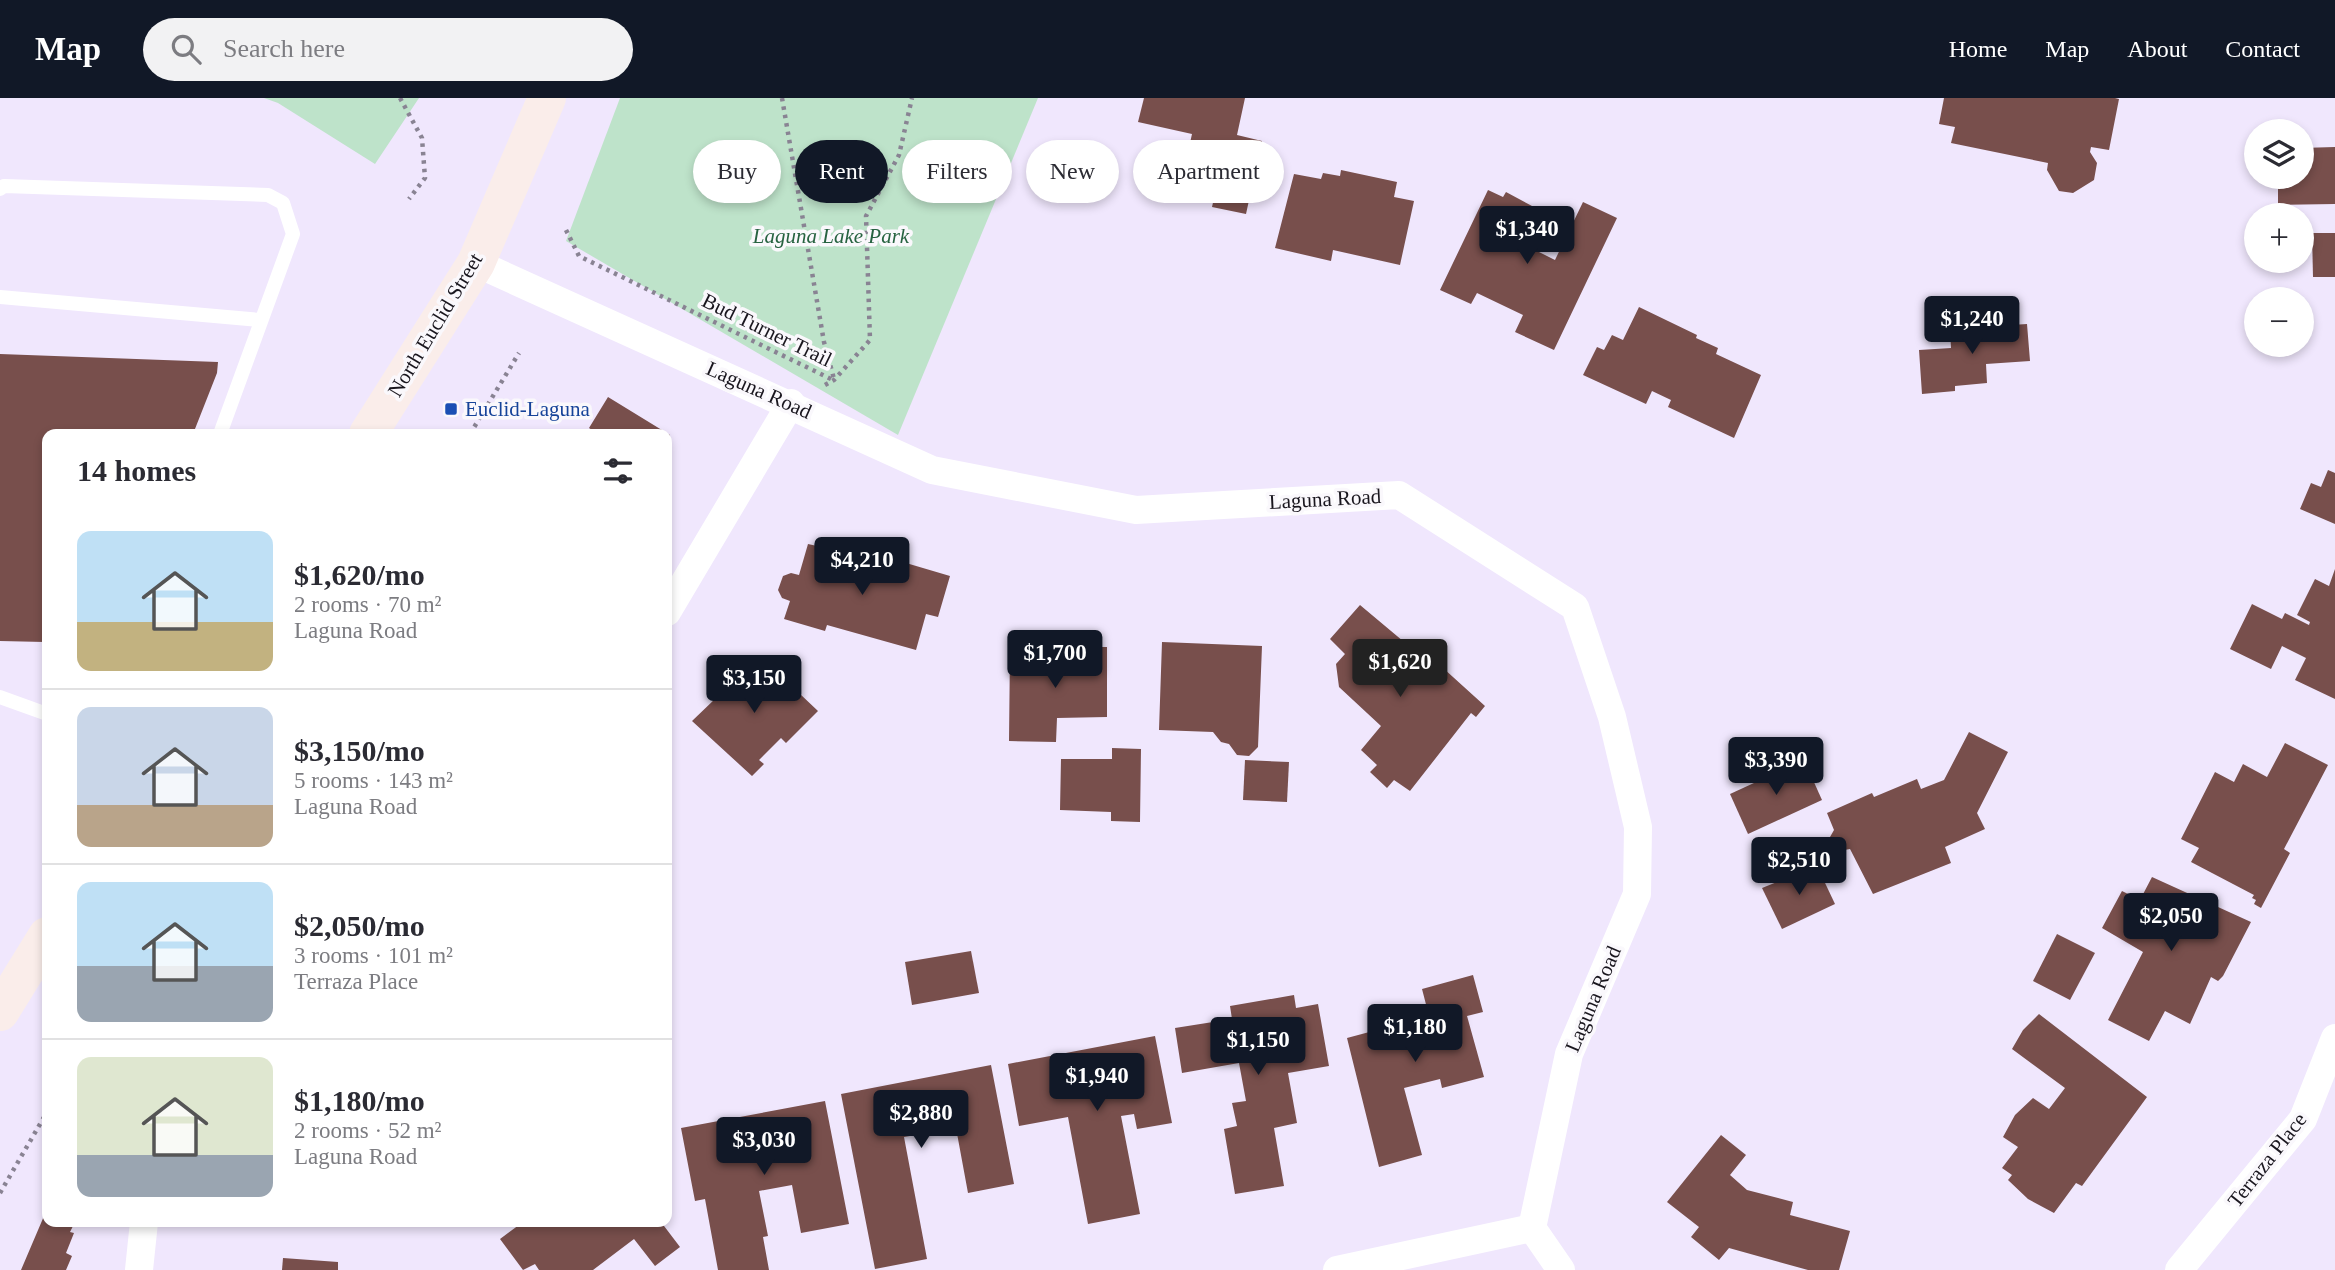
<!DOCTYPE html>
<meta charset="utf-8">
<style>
:root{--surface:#fff;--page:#f2f2f3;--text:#2b2b33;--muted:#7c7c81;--line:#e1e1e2;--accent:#111827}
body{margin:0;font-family:Georgia,serif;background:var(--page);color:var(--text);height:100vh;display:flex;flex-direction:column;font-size:26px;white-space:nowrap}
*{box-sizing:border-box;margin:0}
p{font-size:23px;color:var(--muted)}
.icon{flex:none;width:38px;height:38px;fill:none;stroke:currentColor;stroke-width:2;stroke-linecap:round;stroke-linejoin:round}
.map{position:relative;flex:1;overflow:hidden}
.sheet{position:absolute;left:42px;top:331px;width:630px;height:798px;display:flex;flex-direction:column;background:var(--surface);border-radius:14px;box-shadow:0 4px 10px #0003}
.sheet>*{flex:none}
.hud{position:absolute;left:693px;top:42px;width:665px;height:63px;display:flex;gap:14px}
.tools{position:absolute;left:2244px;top:21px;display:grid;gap:14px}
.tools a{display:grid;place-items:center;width:70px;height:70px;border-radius:50%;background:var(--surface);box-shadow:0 4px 10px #0003;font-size:35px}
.price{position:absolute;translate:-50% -60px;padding:0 16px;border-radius:7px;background:var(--accent);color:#fff;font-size:23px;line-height:46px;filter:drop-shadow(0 2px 4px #0008)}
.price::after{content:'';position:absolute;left:50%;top:42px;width:21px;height:16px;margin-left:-10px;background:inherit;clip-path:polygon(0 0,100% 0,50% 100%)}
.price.active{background:#222;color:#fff}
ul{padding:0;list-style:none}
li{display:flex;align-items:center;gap:21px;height:175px;padding:0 35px}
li+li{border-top:2px solid var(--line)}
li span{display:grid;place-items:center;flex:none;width:196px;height:140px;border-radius:14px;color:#555}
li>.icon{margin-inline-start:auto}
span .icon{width:84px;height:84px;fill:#fffc;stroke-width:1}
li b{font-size:30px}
h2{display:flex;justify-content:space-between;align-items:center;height:84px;padding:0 35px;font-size:30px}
.pill{padding:0 24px;border-radius:32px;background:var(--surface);box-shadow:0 4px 10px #0003;font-size:24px;line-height:63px}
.pill.active{background:var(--accent);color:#fff}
header{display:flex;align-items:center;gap:42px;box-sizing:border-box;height:98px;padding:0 35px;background:var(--accent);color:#fff}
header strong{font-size:33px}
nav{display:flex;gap:38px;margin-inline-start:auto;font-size:24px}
.search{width:490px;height:63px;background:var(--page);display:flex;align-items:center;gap:18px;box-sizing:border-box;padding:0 24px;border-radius:38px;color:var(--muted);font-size:26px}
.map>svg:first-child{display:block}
.green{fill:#bee3ca}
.building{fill:#784f4c}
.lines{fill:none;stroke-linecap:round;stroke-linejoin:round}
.path{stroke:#898393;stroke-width:4.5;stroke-dasharray:3.5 5;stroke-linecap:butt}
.lane{stroke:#fff;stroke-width:14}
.street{stroke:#fff;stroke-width:28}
.secondary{stroke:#faedea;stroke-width:38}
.transit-dot{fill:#1a4fb4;stroke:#faf8fc;stroke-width:2.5}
.labels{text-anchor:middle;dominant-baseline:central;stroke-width:7;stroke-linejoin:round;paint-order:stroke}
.park-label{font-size:21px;font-style:italic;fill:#276341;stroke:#faf8fc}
.street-label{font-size:21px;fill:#19161e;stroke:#faf8fc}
.transit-label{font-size:21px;fill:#164399;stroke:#faf8fc;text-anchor:start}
</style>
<header>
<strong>Map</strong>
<div class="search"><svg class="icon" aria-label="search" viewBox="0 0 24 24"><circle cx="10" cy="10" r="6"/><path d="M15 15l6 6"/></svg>Search here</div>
<nav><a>Home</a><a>Map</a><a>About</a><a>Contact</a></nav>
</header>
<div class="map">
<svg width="2335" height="1172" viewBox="0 0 2335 1172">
<rect width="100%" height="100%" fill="#f0e7fd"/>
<g class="green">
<polygon points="264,0 419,0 375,66 278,5"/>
<polygon points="620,0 1038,0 898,337 566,143"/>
</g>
<g class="building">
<polygon points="1144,0 1245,0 1237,37 1262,43 1246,116 1212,109 1214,100 1179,94 1192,36 1138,24"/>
<polygon points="1944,0 2115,0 2119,1 2109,52 2091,49 2090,54 2097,65 2094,82 2073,95 2059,93 2047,72 2048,65 1951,45 1955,29 1939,26"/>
<polygon points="2335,49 2335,106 2278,107 2278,79 2301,79 2301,50"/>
<polygon points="1341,72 1397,84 1394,99 1414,103 1400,167 1333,152 1331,163 1275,150 1294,76 1321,81 1323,75 1340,78"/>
<polygon points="1488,92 1503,99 1506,94 1532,108 1513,141 1555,162 1583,104 1617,120 1554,252 1515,234 1523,217 1477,195 1471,206 1440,192"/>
<polygon points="2312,135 2335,135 2335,179 2313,179"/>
<polygon points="1639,209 1697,237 1696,240 1718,250 1716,256 1761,277 1734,340 1668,309 1671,302 1652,293 1646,306 1583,277 1597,249 1604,252 1612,237 1623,242"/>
<polygon points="2027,226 2030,263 1986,266 1987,285 1955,288 1955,293 1922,296 1919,252 1951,250 1950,231"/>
<polygon points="0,256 218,264 217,275 193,336 47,336 45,544 0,543"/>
<polygon points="608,299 670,337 667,342 667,336 593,336 595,334 589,330"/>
<polygon points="2328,372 2335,375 2335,426 2300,411 2311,385 2321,389"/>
<polygon points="808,446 876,461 873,472 902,480 906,465 950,478 938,519 926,516 916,552 827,527 825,533 784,521 790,503 782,500 778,492 783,478 791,475 799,477"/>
<polygon points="2335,471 2335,601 2295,582 2306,560 2282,548 2271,571 2230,551 2252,506 2282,521 2285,515 2309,527 2310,524 2297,517 2315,481 2329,488"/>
<polygon points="1360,507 1428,564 1432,560 1485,608 1476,619 1471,615 1410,693 1394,682 1387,690 1370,674 1377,667 1361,652 1381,628 1339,589 1336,566 1345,556 1330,541"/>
<polygon points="1162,544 1262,548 1258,649 1249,658 1237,657 1229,646 1221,644 1213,634 1159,632"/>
<polygon points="1061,549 1107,549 1107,619 1057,620 1056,644 1009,643 1010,551 1061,552"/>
<polygon points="762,560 818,613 786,645 781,640 759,662 764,666 752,678 692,623 716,600 711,595 729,576 738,584"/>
<polygon points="1969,634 2008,654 1977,715 1985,731 1945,749 1951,765 1873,796 1850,751 1839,753 1832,747 1830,739 1834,732 1827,715 1872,695 1874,699 1917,681 1921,691 1944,682"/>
<polygon points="2285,645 2328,667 2284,751 2290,755 2261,810 2254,806 2256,802 2252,800 2254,797 2191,764 2199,750 2181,741 2215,674 2234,684 2243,666 2267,679"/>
<polygon points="1112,650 1141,651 1140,724 1111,723 1111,714 1060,712 1061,661 1112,661"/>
<polygon points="1245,662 1289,664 1287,704 1243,702"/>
<polygon points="1804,662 1822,702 1748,736 1730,696"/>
<polygon points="1817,768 1835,806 1782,831 1762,790"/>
<polygon points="2152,779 2251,824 2223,878 2218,883 2211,879 2190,926 2165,913 2149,943 2108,922 2143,854 2102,830 2122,793 2140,802"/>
<polygon points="2057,836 2095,855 2070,902 2033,883"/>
<polygon points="971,853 979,895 912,907 905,864"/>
<polygon points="1473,877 1483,914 1467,918 1484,979 1442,990 1440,981 1404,990 1422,1057 1379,1069 1347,940 1429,918 1422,891"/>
<polygon points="1294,897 1296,910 1318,906 1329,968 1288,975 1297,1025 1274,1030 1284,1088 1235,1096 1224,1031 1237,1028 1232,1005 1246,1003 1239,965 1182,975 1175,930 1232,921 1230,908"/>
<polygon points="2039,916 2147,999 2082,1088 2076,1085 2054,1115 2028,1101 2008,1082 2012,1077 2002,1070 2018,1049 2003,1039 2015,1017 2033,1000 2049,1011 2065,990 2012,951 2023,932"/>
<polygon points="1155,938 1172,1025 1137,1031 1134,1016 1121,1018 1140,1116 1088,1126 1068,1019 1019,1028 1008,966"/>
<polygon points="991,967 1014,1086 968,1095 956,1030 904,1039 927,1161 875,1171 841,996"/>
<polygon points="825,1003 849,1126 801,1135 792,1087 759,1093 768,1138 763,1139 769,1172 718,1172 705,1101 695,1103 681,1030"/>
<polygon points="1721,1037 1746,1057 1730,1077 1747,1092 1793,1104 1790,1117 1850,1133 1839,1172 1808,1172 1729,1150 1719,1162 1691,1139 1699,1129 1667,1104"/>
<polygon points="47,1111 47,1124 75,1124 70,1134 74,1135 66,1155 72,1158 66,1172 21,1172"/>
<polygon points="523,1124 661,1124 680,1149 655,1168 634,1141 593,1172 539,1172 535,1166 523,1172 500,1141"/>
<polygon points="283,1160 338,1164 338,1172 282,1172"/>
</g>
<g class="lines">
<g class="path">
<polyline points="400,0 422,40 425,80 409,101"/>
<polyline points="782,0 824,244 834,281"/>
<polyline points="566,132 579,158 833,282"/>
<polyline points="825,287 834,282 870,242 866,118 899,57 912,0"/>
<polyline points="470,336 519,255"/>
<polyline points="0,1095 47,1014"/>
</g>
<g class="lane">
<polyline points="0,91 4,88 268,97 283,105 293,136 220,336"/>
<polyline points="0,199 260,222"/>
<polyline points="0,599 47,616"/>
</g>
<g class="street">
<polyline points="476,165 932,372 1136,412 1399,397 1575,509 1612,619 1638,729 1637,796 1569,956 1532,1130 1561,1172"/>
<polyline points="667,514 791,305"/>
<polyline points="139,1172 144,1124"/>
<polyline points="1337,1172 1532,1130"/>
<polyline points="2179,1172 2303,1021 2335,940"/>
</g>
<g class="secondary">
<polyline points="368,336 476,165 547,0"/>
<polyline points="0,914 47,838"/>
</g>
</g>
<rect class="transit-dot" x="444" y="304" width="14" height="14" rx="3.5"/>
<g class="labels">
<g class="park-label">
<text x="831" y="138">Laguna Lake Park</text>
</g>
<g class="street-label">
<text transform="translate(435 227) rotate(-59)">North Euclid Street</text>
<text transform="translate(767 232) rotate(26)">Bud Turner Trail</text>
<text transform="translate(759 292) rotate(24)">Laguna Road</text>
<text transform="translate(1325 401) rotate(-3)">Laguna Road</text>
<text transform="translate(1593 901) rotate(-67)">Laguna Road</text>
<text transform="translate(2267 1062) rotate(-52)">Terraza Place</text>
</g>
<g class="transit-label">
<text x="465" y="311">Euclid-Laguna</text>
</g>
</g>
</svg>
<div class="tools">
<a><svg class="icon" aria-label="layers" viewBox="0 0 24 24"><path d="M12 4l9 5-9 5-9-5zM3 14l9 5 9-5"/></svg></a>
<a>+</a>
<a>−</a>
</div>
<b class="price" style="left:1527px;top:168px">$1,340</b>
<b class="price" style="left:1972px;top:258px">$1,240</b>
<b class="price" style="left:862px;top:499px">$4,210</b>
<b class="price" style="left:1055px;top:592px">$1,700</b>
<b class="price active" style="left:1400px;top:601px">$1,620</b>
<b class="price" style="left:754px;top:617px">$3,150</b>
<b class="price" style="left:1776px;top:699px">$3,390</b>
<b class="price" style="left:1799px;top:799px">$2,510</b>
<b class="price" style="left:2171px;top:855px">$2,050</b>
<b class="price" style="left:1415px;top:966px">$1,180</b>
<b class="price" style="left:1258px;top:979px">$1,150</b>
<b class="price" style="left:1097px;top:1015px">$1,940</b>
<b class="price" style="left:921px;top:1052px">$2,880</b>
<b class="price" style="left:764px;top:1079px">$3,030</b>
<div class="hud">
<a class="pill">Buy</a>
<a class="pill active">Rent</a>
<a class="pill">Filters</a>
<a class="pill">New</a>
<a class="pill">Apartment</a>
</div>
<section class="sheet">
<h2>14 homes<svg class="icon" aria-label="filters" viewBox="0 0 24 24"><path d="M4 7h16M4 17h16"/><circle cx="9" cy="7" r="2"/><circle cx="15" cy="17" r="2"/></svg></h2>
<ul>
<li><span style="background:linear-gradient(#bfe0f5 65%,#c2b280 0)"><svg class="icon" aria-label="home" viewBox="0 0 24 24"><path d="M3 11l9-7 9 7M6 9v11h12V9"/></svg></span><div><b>$1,620/mo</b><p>2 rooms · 70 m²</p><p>Laguna Road</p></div></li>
<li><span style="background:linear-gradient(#c9d6e8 70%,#b9a48a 0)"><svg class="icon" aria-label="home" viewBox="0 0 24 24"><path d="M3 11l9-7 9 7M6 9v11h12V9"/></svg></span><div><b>$3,150/mo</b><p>5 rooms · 143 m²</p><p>Laguna Road</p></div></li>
<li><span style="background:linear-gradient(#bfe0f5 60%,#9aa5b1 0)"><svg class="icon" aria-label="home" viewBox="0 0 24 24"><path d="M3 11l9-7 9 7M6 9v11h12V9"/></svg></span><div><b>$2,050/mo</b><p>3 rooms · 101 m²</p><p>Terraza Place</p></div></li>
<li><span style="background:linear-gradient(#dfe7d0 70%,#9aa5b1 0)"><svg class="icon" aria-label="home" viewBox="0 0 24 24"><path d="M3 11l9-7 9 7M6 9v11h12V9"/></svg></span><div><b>$1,180/mo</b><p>2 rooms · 52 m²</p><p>Laguna Road</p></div></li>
</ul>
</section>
</div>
